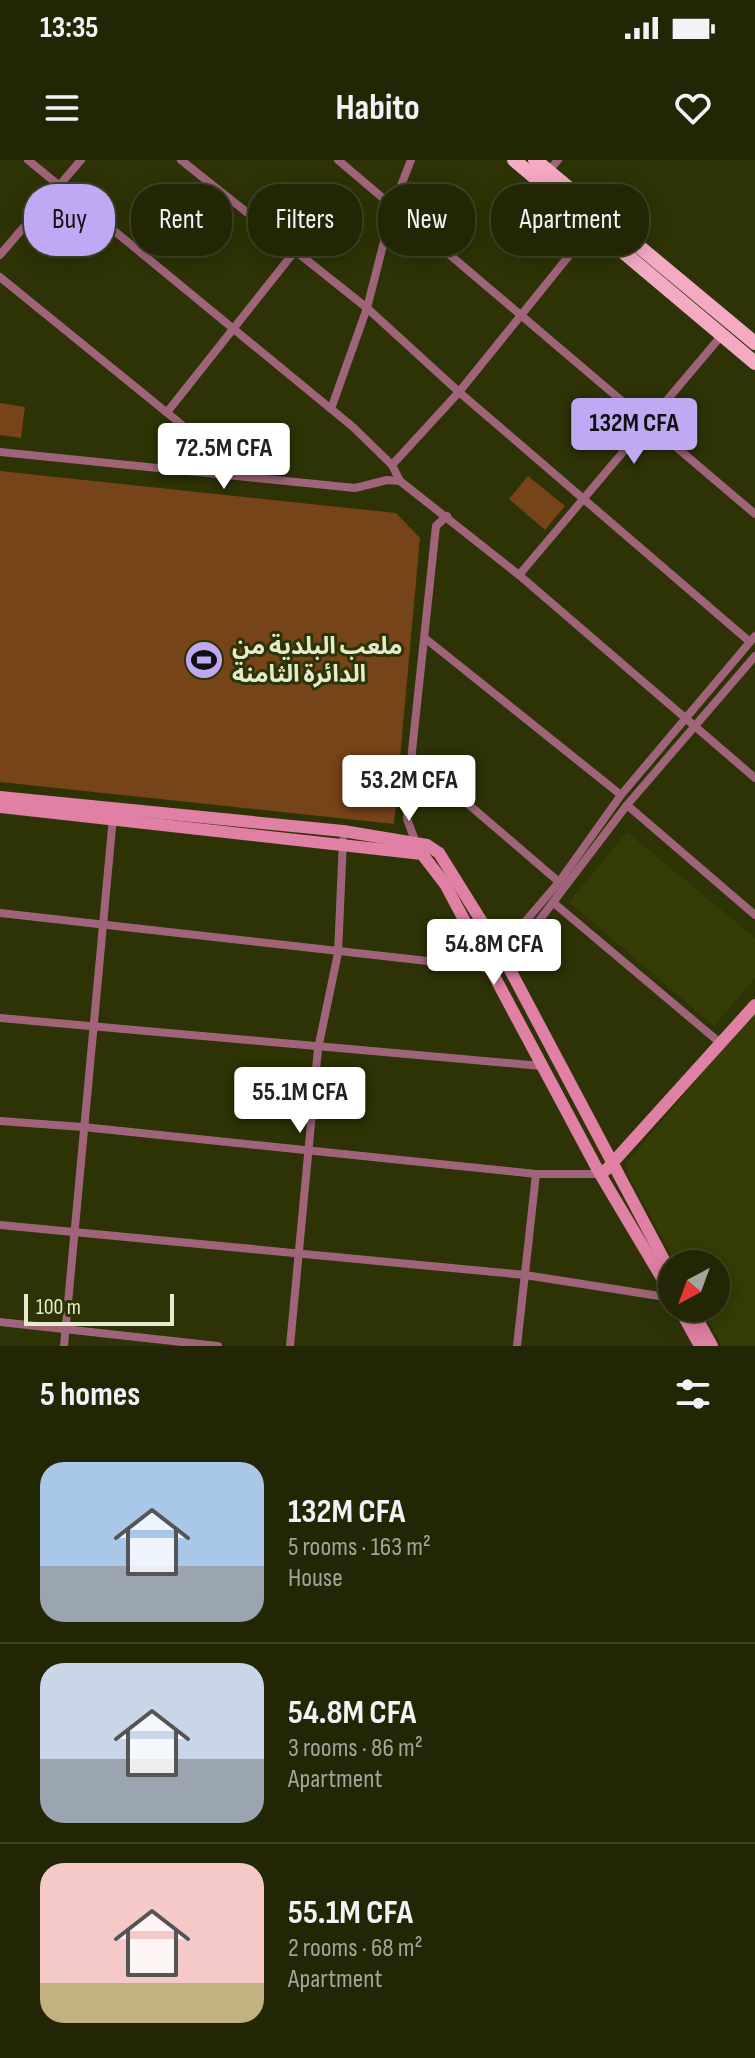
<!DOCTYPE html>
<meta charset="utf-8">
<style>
:root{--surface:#222604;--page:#2e3213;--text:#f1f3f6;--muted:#a2a59a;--line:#3f4326;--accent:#bfa9f4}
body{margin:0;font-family:"Sofia Sans Condensed","Noto Sans Arabic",sans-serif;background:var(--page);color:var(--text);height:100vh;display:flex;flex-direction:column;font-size:30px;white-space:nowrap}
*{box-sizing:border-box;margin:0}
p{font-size:26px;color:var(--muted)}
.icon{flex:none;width:44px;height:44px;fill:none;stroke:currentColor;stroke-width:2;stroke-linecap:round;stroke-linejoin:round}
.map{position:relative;height:1186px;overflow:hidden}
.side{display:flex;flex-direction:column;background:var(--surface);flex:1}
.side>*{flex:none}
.guide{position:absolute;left:24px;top:24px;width:708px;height:72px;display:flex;gap:16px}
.needle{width:52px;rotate:221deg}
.fabs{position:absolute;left:658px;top:1090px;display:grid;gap:16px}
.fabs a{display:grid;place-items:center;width:72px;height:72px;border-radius:50%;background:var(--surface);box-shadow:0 4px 20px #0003,0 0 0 2px var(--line);font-size:40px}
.scale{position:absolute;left:24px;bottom:20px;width:150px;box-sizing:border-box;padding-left:8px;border:4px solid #e5eccd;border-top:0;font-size:22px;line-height:28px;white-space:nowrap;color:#e5eccd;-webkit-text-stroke:6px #2d3305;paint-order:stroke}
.price{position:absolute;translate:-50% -68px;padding:0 18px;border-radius:8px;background:#fff;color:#222;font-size:26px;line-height:52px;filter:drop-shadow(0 2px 4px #0008)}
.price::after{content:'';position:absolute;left:50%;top:48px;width:24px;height:18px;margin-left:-12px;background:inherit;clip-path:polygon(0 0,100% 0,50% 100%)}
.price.selected{background:var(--accent);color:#111}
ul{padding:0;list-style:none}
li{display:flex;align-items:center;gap:24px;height:200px;padding:0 40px}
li+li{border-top:2px solid var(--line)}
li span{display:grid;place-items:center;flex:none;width:224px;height:160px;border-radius:24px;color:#555}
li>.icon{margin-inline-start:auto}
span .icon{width:96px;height:96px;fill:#fffc;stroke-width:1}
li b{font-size:34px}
h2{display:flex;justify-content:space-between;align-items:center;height:96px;padding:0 40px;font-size:34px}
.tag{padding:0 28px;border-radius:32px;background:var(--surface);box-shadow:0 4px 20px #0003,0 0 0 2px var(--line);font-size:28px;line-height:72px}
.tag.selected{background:var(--accent);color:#111}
.status{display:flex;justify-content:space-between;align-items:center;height:56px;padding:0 40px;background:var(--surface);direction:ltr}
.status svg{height:22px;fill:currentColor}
header{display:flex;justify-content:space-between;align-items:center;height:104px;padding:0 40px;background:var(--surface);font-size:36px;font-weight:700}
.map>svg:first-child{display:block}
.built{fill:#353c05}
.green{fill:#774318}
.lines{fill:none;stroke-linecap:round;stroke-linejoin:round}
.street{stroke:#a0647a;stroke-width:8}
.secondary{stroke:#df80a4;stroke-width:12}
.primary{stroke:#f4aac3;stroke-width:14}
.labels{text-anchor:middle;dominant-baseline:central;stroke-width:6;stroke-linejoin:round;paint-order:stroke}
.poi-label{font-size:24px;font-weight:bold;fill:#e5eccd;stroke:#2d3305;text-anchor:start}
</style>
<div class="status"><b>13:35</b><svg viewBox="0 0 49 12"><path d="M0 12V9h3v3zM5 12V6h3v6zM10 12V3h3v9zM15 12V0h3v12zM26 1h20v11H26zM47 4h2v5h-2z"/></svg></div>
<header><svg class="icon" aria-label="menu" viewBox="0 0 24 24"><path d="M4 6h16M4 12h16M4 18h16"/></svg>Habito<svg class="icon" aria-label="heart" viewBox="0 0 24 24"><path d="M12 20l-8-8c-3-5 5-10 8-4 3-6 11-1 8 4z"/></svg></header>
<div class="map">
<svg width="755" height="1186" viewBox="0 0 755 1186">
<rect width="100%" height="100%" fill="#2d3305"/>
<g class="built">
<polygon points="627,672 755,778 755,818 714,866 569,742"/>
<polygon points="755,850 755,1186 722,1186 701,1148 716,1148 716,1104 677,1104 628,1015 626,1004"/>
</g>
<g class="green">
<polygon points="0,243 25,247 21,278 0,275"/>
<polygon points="0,311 396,353 420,378 394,664 0,622"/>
<polygon points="528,316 565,346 545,370 509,339"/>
</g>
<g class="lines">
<g class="street">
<polyline points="28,0 353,267 392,305 400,321"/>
<polyline points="181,0 367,148 459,232 750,482"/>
<polyline points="338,0 755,354"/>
<polyline points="548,12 558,0"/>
<polyline points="0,95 81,0"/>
<polyline points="0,117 245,316"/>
<polyline points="331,249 367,148 393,46 411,0"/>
<polyline points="168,251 295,91"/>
<polyline points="0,292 355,328 387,320 400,321 519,415 755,618"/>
<polyline points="392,305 459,232 593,66"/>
<polyline points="519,415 722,175"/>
<polyline points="426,479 621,635"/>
<polyline points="412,596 559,722"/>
<polyline points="627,645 755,755"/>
<polyline points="416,683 407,659 407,638 436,366 447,356"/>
<polyline points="555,744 719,882"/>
<polyline points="0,753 481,807 491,811 506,804 627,645 755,496"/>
<polyline points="483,803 500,791 559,722 621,635 755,476"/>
<polyline points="0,858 541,906"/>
<polyline points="0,961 83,967 536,1014 600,1014"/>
<polyline points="0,1065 525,1115 672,1138"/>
<polyline points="0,1162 218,1186"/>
<polyline points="64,1186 113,657"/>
<polyline points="290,1186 318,889 338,793 343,680"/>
<polyline points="517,1186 536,1014"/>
</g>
<g class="secondary">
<polyline points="0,637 343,671 427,685 439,693 500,791 672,1115"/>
<polyline points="0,647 422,694 445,724 600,1014 672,1135"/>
<polyline points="606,1010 755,845"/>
<polyline points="679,1148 700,1186"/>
<polyline points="691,1148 712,1186"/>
</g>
<g class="primary">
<polyline points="514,0 755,203"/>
<polyline points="535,0 755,183"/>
</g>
</g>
<defs>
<g id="stadium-disc" transform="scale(2)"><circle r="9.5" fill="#bfa9f4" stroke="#2d3305"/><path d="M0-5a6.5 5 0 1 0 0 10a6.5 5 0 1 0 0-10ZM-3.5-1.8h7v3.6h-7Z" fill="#111"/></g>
</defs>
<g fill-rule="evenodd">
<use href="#stadium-disc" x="204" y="500"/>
</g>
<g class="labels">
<g class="poi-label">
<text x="232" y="486">ملعب البلدية من<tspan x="232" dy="28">الدائرة الثامنة</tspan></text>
</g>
</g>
</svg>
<div class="fabs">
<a><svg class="needle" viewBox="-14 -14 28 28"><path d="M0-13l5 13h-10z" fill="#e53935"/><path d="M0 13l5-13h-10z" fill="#a2a59a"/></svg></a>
</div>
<div class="scale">100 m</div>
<b class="price selected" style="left:634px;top:306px">132M CFA</b>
<b class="price" style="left:224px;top:331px">72.5M CFA</b>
<b class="price" style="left:409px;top:663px">53.2M CFA</b>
<b class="price" style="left:494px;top:827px">54.8M CFA</b>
<b class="price" style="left:300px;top:975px">55.1M CFA</b>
<div class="guide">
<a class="tag selected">Buy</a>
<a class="tag">Rent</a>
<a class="tag">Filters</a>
<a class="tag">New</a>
<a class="tag">Apartment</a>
</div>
</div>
<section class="side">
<h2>5 homes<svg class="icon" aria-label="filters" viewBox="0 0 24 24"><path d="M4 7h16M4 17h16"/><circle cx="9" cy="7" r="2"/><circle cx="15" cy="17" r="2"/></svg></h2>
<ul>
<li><span style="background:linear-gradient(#a9c7e8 65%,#9aa5b1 0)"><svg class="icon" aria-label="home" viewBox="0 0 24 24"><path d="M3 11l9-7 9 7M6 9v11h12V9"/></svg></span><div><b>132M CFA</b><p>5 rooms · 163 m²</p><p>House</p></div></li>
<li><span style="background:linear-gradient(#c9d6e8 60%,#9aa5b1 0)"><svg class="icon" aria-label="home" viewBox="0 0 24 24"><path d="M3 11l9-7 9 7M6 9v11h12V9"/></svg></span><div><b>54.8M CFA</b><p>3 rooms · 86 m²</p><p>Apartment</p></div></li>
<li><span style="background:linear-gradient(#f6c9c9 75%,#c2b280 0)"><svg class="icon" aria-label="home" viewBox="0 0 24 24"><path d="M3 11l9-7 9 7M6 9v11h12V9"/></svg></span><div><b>55.1M CFA</b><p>2 rooms · 68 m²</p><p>Apartment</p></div></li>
</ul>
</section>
